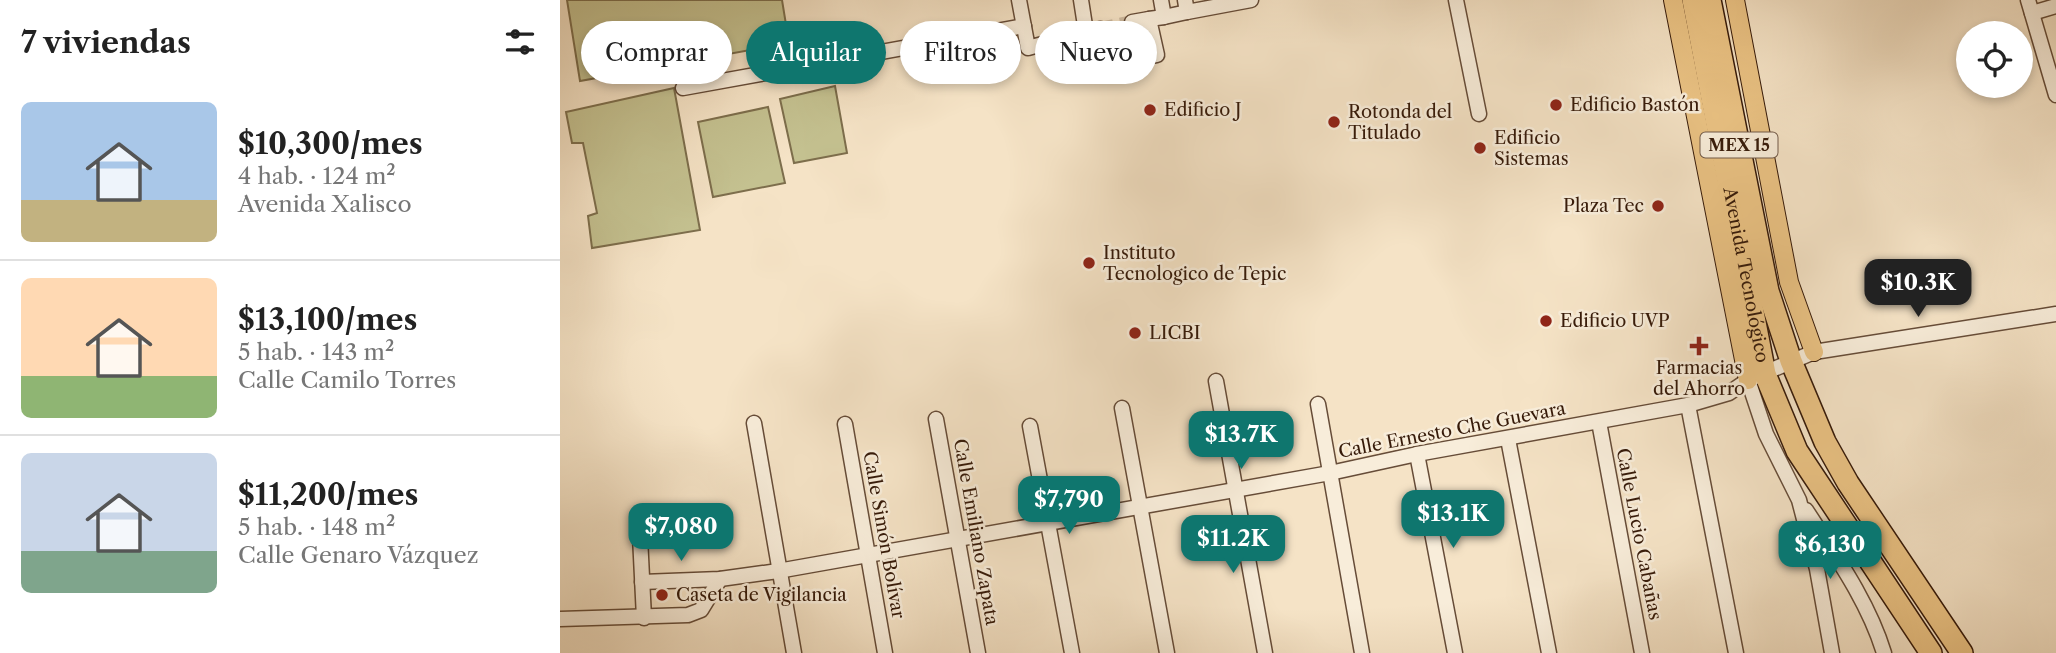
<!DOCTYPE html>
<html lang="es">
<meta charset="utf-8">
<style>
:root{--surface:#fff;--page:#f6f6f6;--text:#222;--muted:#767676;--line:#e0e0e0;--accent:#0f766e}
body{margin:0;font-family:"Libre Caslon Text",serif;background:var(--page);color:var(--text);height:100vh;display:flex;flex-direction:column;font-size:26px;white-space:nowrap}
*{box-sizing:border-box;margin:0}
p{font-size:23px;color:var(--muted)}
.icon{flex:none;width:38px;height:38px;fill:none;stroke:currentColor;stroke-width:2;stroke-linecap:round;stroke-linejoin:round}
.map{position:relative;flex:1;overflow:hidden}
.sheet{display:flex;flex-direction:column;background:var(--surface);width:560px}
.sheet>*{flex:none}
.top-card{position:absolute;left:21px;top:21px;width:665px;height:63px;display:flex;gap:14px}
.buttons{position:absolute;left:1396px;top:21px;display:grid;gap:14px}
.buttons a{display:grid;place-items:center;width:77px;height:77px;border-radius:50%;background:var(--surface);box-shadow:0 4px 10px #0003;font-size:35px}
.price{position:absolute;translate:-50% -60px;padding:0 16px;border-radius:14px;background:var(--accent);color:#fff;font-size:23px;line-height:46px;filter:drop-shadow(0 2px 4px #0008)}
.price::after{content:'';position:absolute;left:50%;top:42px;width:21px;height:16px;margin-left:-10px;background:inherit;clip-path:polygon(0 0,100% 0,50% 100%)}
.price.active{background:#222;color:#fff}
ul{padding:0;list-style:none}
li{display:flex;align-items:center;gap:21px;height:175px;padding:0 21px}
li+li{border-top:2px solid var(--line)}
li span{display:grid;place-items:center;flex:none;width:196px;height:140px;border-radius:10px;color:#555}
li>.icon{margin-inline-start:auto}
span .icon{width:84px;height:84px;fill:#fffc;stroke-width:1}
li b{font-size:30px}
h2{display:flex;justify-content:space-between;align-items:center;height:84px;padding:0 21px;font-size:30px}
.pill{padding:0 24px;border-radius:32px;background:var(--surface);box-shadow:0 4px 10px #0003;font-size:24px;line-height:63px}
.pill.active{background:var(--accent);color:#fff}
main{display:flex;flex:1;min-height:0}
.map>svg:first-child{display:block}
.green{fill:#c4c190;stroke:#7d6e4c;stroke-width:2}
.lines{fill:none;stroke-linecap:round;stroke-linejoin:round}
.minor-tunnel{stroke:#cfbba0;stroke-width:14;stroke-dasharray:14 7;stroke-linecap:butt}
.minor-casing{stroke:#664c38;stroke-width:17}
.major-casing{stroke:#361a09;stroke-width:20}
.highway-casing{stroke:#361a09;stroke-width:24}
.minor{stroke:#f8edda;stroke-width:14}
.major{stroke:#eac283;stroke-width:18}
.highway{stroke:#eac283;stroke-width:21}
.poi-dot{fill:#8f2418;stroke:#f8edda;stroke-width:2.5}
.labels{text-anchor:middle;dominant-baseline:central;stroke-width:5;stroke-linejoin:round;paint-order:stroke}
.shield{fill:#f8edda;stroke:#705948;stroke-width:2}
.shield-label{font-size:16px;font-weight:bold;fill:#361a09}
.poi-label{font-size:18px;fill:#361a09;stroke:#f8edda;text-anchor:start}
.street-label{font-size:18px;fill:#361a09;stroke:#f8edda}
</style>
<main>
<section class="sheet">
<h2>7 viviendas<svg class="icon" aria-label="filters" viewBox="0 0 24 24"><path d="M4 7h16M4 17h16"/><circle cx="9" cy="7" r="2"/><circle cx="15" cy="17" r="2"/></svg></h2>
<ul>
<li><span style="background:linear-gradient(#a9c7e8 70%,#c2b280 0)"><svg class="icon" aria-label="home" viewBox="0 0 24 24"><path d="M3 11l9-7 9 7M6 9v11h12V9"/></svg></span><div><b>$10,300/mes</b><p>4 hab. · 124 m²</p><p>Avenida Xalisco</p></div></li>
<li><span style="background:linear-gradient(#ffd9b3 70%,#8fb573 0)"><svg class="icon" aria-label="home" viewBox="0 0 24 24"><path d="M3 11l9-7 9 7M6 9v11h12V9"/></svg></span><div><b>$13,100/mes</b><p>5 hab. · 143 m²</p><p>Calle Camilo Torres</p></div></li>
<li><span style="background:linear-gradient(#c9d6e8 70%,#7fa58c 0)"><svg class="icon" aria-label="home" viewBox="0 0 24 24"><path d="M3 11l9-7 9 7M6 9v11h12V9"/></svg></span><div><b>$11,200/mes</b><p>5 hab. · 148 m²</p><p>Calle Genaro Vázquez</p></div></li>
</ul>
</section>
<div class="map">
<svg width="1496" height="653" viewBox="0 0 1496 653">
<rect width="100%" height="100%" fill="#f5e3c6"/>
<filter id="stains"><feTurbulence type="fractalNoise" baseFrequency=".00286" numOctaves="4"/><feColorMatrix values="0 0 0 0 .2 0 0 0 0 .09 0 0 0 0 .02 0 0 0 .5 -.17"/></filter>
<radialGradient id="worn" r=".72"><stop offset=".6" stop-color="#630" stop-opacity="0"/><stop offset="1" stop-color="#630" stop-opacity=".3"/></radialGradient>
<g class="green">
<polygon points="7,0 222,0 229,43 20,81"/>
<polygon points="275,86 287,153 234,163 220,99"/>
<polygon points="114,88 140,230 32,248 28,216 37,213 23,143 12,143 6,112"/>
<polygon points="208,107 225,183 153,197 138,122"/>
</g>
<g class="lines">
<polyline class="minor-tunnel" points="540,29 572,22"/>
<g class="minor-casing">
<g id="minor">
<polyline points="459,0 468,48 526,32 521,0"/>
<polyline points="601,0 604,17 627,12"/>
<polyline points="625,0 627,12 691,0"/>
<polyline points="896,0 919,114"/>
<polyline points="1468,0 1496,95"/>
<polyline points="1472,13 1496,6"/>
<polyline points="572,22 589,19"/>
<polyline points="540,29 526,32 534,68 597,55 589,19 604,17"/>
<polyline points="123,88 464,26"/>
<polyline points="1188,380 1206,434 1239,500 1257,569 1272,653"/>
<polyline points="656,381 705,653"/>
<polyline points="758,404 802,653"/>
<polyline points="1128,405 1176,653"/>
<polyline points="562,408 607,653"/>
<polyline points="376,419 418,653"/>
<polyline points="1039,422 1082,653"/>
<polyline points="194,423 234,653"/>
<polyline points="285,424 325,653"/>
<polyline points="470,426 512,653"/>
<polyline points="948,439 989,653"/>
<polyline points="857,454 895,653"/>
<path d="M1246,510C1275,555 1308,601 1324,653"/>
<polyline points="79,516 84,618"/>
<polyline points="82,582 160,579 218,571 770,473 857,454 1128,405 1169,393 1188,380 1254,352 1496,314"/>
<polyline points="0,619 128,615 141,610 160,579"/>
</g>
</g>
<g class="major-casing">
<g id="major">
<polyline points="1113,0 1188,380"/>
<polyline points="1175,0 1229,282 1254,352"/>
</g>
</g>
<g class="highway-casing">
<g id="highway">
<path id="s1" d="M1133,0L1205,374L1237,451L1371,653"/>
<polyline points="1150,0 1208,291 1231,361 1265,442 1288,483 1402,653"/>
</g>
</g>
<use href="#minor" class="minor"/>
<use href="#major" class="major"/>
<use href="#highway" class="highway"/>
</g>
<g class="poi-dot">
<circle cx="996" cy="105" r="7"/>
<circle cx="590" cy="110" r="7"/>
<circle cx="774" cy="122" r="7"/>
<circle cx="920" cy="148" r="7"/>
<circle cx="1098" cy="206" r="7"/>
<circle cx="529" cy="263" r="7"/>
<circle cx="986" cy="321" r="7"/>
<circle cx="575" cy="333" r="7"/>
<path d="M1135.5 335.5h7v7h7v7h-7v7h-7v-7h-7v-7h7z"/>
<circle cx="102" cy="595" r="7"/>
</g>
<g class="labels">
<rect class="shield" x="1140.5" y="132.5" width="77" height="25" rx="5"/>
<g class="shield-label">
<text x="1179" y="145">MEX 15</text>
</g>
<g class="poi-label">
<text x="1010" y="105">Edificio Bastón</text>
<text x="604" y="110">Edificio J</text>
<text x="788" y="112">Rotonda del<tspan x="788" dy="21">Titulado</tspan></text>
<text x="934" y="138">Edificio<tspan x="934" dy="21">Sistemas</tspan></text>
<text x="1084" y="206" text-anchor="end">Plaza Tec</text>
<text x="543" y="253">Instituto<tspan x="543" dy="21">Tecnologico de Tepic</tspan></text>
<text x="1000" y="321">Edificio UVP</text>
<text x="589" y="333">LICBI</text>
<text x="1139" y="368" text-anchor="middle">Farmacias<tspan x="1139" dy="21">del Ahorro</tspan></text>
<text x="116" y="595">Caseta de Vigilancia</text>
</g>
<g class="street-label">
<text stroke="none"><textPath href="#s1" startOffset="280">Avenida Tecnológico</textPath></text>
<text transform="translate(892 430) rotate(-11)">Calle Ernesto Che Guevara</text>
<text transform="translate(416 532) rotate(80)">Calle Emiliano Zapata</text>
<text transform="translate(1079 534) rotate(79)">Calle Lucio Cabañas</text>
<text transform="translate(324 535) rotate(80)">Calle Simón Bolívar</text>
</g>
</g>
<rect width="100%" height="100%" filter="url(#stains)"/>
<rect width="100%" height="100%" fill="url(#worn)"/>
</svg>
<div class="buttons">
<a><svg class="icon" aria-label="locate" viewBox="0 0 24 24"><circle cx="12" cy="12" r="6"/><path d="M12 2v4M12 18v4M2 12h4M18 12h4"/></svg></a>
</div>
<b class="price active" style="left:1358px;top:319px">$10.3K</b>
<b class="price" style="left:681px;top:471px">$13.7K</b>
<b class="price" style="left:509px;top:536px">$7,790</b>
<b class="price" style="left:893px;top:550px">$13.1K</b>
<b class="price" style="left:121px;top:563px">$7,080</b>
<b class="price" style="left:673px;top:575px">$11.2K</b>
<b class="price" style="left:1270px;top:581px">$6,130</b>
<div class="top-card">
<a class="pill">Comprar</a>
<a class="pill active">Alquilar</a>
<a class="pill">Filtros</a>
<a class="pill">Nuevo</a>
</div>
</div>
</main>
